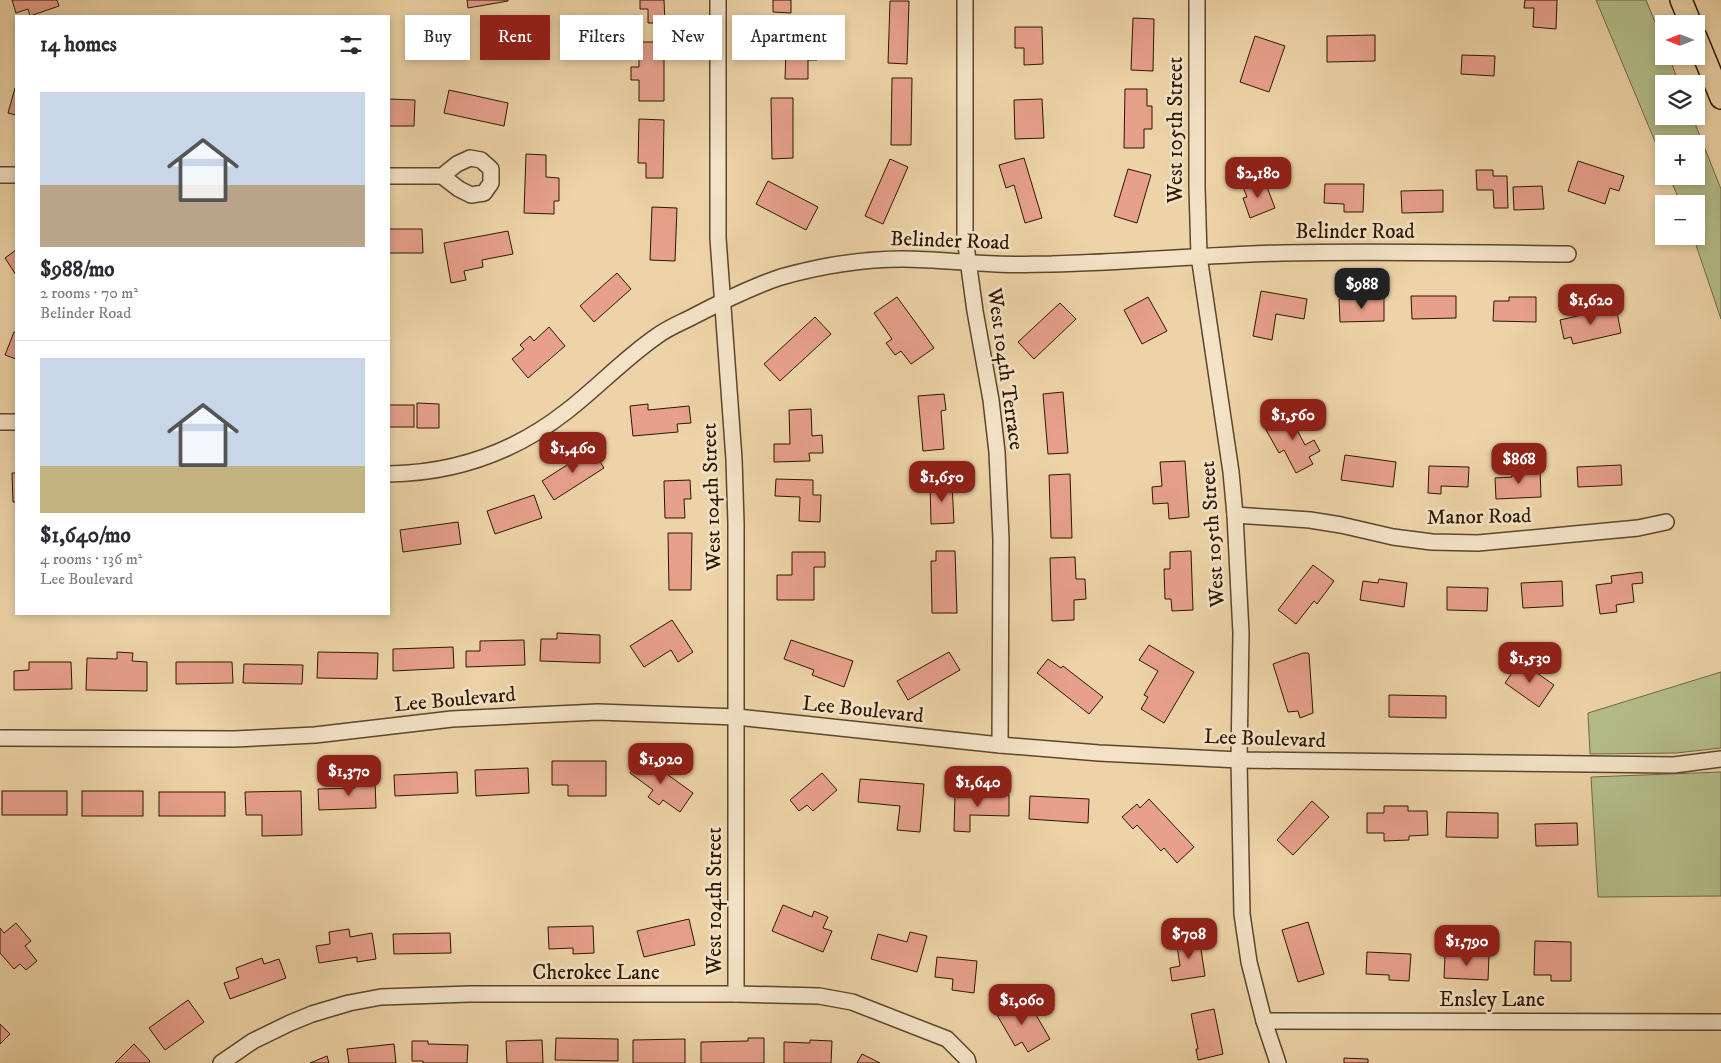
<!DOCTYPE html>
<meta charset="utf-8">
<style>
:root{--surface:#fff;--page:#f2f2f3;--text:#2b2b33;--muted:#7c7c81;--line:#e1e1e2;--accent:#8f2418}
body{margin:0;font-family:"IM FELL DW Pica",serif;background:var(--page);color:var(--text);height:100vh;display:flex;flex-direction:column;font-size:19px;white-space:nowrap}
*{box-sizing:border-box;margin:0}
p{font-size:16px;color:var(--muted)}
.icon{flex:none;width:28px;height:28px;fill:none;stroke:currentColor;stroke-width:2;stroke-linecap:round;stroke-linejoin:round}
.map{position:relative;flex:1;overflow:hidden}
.details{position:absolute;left:15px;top:15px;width:375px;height:600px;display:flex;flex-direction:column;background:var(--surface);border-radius:0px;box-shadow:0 2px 8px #0003}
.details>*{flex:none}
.guide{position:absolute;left:405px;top:15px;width:475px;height:45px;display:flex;gap:10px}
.needle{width:32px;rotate:270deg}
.fabs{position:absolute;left:1655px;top:15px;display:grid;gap:10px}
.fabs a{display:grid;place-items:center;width:50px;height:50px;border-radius:0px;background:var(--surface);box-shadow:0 2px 8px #0003;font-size:25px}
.price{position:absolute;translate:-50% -42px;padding:0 11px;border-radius:10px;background:var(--accent);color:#fff;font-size:16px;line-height:32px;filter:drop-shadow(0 1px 2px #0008)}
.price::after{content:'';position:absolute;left:50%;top:30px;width:15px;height:11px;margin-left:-8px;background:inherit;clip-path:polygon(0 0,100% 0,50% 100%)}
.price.selected{background:#222;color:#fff}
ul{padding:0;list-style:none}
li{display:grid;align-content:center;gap:10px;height:265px;padding:0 25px}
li+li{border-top:1px solid var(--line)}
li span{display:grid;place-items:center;height:155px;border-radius:0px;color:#555}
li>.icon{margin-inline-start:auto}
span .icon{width:90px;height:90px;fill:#fffc;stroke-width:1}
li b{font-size:21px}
h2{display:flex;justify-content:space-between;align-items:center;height:60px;padding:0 25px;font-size:21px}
.pill{padding:0 18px;border-radius:0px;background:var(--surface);box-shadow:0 2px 8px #0003;font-size:18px;line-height:45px}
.pill.selected{background:var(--accent);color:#fff}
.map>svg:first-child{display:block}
.green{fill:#b4be8a;stroke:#706a46}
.building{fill:#e7a08c;stroke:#2b1701}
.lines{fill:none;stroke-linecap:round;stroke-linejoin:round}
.minor-casing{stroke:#5c462a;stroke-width:18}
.highway-casing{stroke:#2b1701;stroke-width:24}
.minor{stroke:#f3e2c6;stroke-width:15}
.highway{stroke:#edd3a7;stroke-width:21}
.labels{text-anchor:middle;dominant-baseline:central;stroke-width:5;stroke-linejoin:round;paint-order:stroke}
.street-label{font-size:21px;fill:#2b1701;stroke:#f3e2c6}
</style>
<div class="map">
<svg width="1721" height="1063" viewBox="0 0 1721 1063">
<rect width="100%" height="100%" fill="#edd3a7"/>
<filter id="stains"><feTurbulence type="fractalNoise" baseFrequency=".004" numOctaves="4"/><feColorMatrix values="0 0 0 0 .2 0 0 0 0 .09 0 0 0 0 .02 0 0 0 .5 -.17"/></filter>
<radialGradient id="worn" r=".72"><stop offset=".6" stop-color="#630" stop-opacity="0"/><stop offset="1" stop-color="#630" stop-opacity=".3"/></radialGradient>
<g class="green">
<polygon points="1596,0 1646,0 1664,44 1664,56 1669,56 1679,84 1664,84 1664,116 1692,116 1721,189 1721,319 1693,236 1696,236 1696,204 1681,204 1669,176 1696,176 1696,144 1664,144 1664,163"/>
<polygon points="1721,672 1721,748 1676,753 1590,754 1588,713"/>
<polygon points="1721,772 1721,896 1598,897 1591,777"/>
</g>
<g class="building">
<polygon points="12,0 57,0 59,6 30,16 28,9 16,13"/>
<polygon points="467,0 508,0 508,1 468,8"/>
<polygon points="640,0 664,0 665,23 648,23 648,9 640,9"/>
<polygon points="773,0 791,0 791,13 773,12"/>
<polygon points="1525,0 1557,0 1556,29 1533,27 1534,8 1524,8"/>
<polygon points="890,1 909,1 907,64 888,63"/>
<polygon points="1133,18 1154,19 1153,71 1131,70"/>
<polygon points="1015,27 1042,27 1043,64 1024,65 1024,48 1015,48"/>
<polygon points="770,33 807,33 807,49 817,50 817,60 808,60 808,79 785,79 786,51 770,51"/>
<polygon points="1375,35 1375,61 1327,62 1327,36"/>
<polygon points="1255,36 1285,46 1269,92 1240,82"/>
<polygon points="639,42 664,42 664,101 639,101 639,80 631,80 631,67 639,67"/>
<polygon points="1462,55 1495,56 1494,76 1461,74"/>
<polygon points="892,78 912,78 911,145 891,145"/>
<polygon points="15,88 16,89 16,115 8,113"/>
<polygon points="1125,89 1147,89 1147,106 1152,106 1152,129 1144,129 1144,148 1124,148"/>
<polygon points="449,90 508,103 504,126 444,113"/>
<polygon points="771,98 793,98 793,158 772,159"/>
<polygon points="389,99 415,100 414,126 389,126"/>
<polygon points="1042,99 1044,138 1015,139 1014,100"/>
<polygon points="639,119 664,120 663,178 646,178 646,163 638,163"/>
<polygon points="526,154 546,155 546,177 559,178 559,201 554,201 554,214 524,213"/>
<polygon points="1024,158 1042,218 1025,223 1014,185 1006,188 999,165"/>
<polygon points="890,159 908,167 883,224 865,216"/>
<polygon points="1578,161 1624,176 1619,191 1610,188 1605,204 1568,191"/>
<polygon points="1128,169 1151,175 1137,223 1114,216"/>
<polygon points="1476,170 1493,170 1493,176 1507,176 1508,208 1494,208 1493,190 1477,190"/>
<polygon points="1264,179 1275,208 1250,218 1243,198 1247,197 1243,187"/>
<polygon points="768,181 818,207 806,230 756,204"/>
<polygon points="1325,184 1364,184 1363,212 1344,212 1344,204 1324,203"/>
<polygon points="1542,186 1544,209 1514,210 1513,187"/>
<polygon points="1443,190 1443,212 1402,213 1401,191"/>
<polygon points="652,207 677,208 675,261 650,260"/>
<polygon points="389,229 422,229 423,253 389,253"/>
<polygon points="508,231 513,254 482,260 483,267 464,271 466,280 451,283 444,243"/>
<polygon points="16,250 16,275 5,258"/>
<polygon points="617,273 631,289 594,322 580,306"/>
<polygon points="1261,291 1307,299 1304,319 1276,314 1272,340 1253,336"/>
<polygon points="1411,296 1456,296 1456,318 1412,319"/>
<polygon points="897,297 934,348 911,364 901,351 895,355 886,343 892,339 874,313"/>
<polygon points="1148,297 1167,331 1142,344 1124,310"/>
<polygon points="1509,297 1536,297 1536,322 1493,321 1494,301 1509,301"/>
<polygon points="1384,298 1384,321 1340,322 1339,299"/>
<polygon points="1060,303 1076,319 1034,359 1018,342"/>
<polygon points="1616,307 1621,333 1573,344 1571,337 1564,339 1560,320"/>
<polygon points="815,317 831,334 780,381 764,364"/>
<polygon points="549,327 565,346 528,378 512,359 524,349 520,345 530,336 534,341"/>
<polygon points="14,332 16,333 16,359 5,355"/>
<polygon points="1063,392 1068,453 1048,454 1043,394"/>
<polygon points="944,394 946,410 941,411 944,449 923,451 918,396"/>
<polygon points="417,403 439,404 439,428 417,428"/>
<polygon points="648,404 648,410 689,406 691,423 677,424 678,432 633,436 630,406"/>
<rect x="389" y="405" width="25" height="22"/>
<polygon points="811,409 812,436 822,435 823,453 809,453 810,461 774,462 774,444 790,444 789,410"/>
<polygon points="1302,409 1308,421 1296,428 1305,445 1314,440 1320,451 1309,457 1313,464 1296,473 1284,450 1279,453 1265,428"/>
<polygon points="592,449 604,468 554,500 542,481"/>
<polygon points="1345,455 1396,462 1393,487 1341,480"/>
<polygon points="1185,461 1189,517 1169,519 1168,503 1153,504 1152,487 1162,486 1160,462"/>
<polygon points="1621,465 1622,485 1578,487 1577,467"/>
<polygon points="1429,466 1469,467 1468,487 1441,486 1441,494 1428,493"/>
<polygon points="1540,469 1541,497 1496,499 1495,478 1512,477 1512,470"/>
<polygon points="12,473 16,473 16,502 13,502"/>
<polygon points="1070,474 1072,538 1051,538 1049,475"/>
<polygon points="776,479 813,480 813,495 821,495 820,522 799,521 800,497 775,496"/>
<polygon points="690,480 691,499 684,499 685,518 665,518 664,481"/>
<polygon points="930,483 952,483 954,523 931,524"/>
<polygon points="534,495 542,518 495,534 487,511"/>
<polygon points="458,522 461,544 403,552 400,530"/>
<polygon points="668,533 692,533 691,590 669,590"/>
<polygon points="936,551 955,551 957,613 932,613 931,561 936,561"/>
<polygon points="1191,551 1193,610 1172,611 1171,599 1165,599 1164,569 1170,569 1170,552"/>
<polygon points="792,552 825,552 825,567 814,567 814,600 777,600 777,575 792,575"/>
<polygon points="1075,557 1076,579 1085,579 1086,599 1074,600 1074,620 1052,621 1050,558"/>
<polygon points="1313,565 1334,581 1317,604 1314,601 1296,624 1278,610"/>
<polygon points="1642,572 1643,583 1632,584 1634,602 1616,605 1617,612 1600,614 1596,585 1612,583 1611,576"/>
<polygon points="1379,579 1407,583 1404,607 1360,600 1363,581 1378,583"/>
<polygon points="1562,581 1563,606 1523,608 1521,583"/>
<polygon points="1447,587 1488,588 1487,611 1447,610"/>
<polygon points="672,620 693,652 678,662 671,650 644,667 630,646"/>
<polygon points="557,633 600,635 600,663 540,661 541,639 557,639"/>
<polygon points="524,640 525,665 466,667 466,651 480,651 480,641"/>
<polygon points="791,640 853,661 844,687 812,675 814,670 784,659"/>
<polygon points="1149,645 1194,672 1164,723 1141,709 1148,697 1144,695 1158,671 1139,660"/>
<polygon points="453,647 454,668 393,671 393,649"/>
<polygon points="117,652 133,653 132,661 147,662 147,691 86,690 87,658 117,659"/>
<polygon points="318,652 378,653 377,679 317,678"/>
<polygon points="949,652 960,670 908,700 897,681"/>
<polygon points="1303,653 1308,653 1309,654 1313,713 1300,718 1298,711 1288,712 1273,664"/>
<polygon points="1048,659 1061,668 1063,666 1103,697 1089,714 1037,673"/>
<polygon points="1520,661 1554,685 1539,707 1505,683"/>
<polygon points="29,662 71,662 72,689 14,690 14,671 29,670"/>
<polygon points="176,662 232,662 233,683 176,684"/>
<polygon points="244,664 303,665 302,684 243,683"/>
<polygon points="1389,695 1446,696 1446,718 1389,717"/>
<polygon points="642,756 693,793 680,812 663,800 659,805 648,797 653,790 630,773"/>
<polygon points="552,761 606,761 606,796 568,796 568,785 552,785"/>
<polygon points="528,768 529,793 476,796 475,770"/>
<polygon points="457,772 458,793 395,796 394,775"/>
<polygon points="822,773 837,790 813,811 807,805 799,811 790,800"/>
<polygon points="860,779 924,784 920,832 897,830 900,806 858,802"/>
<polygon points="354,781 375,781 376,808 319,810 318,789 355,788"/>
<rect x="2" y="791" width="65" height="24"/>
<rect x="82" y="791" width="61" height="25"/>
<polygon points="301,791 302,835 262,836 262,815 246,815 245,792"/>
<rect x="159" y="792" width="66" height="24"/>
<polygon points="955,794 1009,795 1009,816 970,815 970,832 954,831"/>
<polygon points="1030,796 1089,799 1088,823 1029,819"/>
<polygon points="1149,799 1194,847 1177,863 1164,848 1161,851 1137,825 1133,829 1122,817 1137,804 1140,808"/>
<polygon points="1312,801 1329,817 1293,855 1277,840"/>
<polygon points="1384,806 1408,806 1408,811 1427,811 1428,835 1409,836 1409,840 1384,841 1384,833 1367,833 1367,813 1384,813"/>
<polygon points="1447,812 1498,813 1498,838 1446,837"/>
<polygon points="1577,823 1578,845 1536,846 1535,824"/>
<polygon points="783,905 812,917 814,911 828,917 823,928 832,931 823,952 772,931"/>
<polygon points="689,919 695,945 644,957 637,931"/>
<polygon points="1308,922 1324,974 1298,982 1282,930"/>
<polygon points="16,923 31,941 25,946 37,961 26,970 20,964 14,969 0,953 0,928 4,933"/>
<polygon points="593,926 594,953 573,954 573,948 549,949 548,927"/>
<polygon points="349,929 350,937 372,933 376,959 357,962 357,957 319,963 316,946 330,944 329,932"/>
<polygon points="910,932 927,936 917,972 871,959 878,934 907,942"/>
<polygon points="450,933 451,953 394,954 393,934"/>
<polygon points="1199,936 1205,976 1172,981 1170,968 1180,966 1176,939"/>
<polygon points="1535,941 1571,942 1571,981 1551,981 1551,975 1534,975"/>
<polygon points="1367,952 1411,954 1409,981 1389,980 1389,975 1366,974"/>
<polygon points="1445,955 1489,956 1488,980 1444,978"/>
<polygon points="937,957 977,961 974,993 952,990 953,979 935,977"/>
<polygon points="262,958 264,964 279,959 286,978 230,999 224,983 239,978 236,968"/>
<polygon points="1009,998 1019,1016 1032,1008 1050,1039 1028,1052 1022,1042 1015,1046 993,1008"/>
<polygon points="188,1000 204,1022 165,1050 149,1028"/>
<polygon points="1214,1009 1223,1054 1198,1060 1196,1049 1198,1049 1191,1014"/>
<polygon points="0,1024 10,1034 0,1044"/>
<polygon points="556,1038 618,1039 618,1061 555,1060"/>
<polygon points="748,1038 764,1038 764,1063 701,1063 701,1042 748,1041"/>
<polygon points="685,1039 685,1063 633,1063 633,1040"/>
<polygon points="542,1040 543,1063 507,1063 506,1041"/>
<polygon points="810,1040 832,1041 831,1063 784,1063 784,1042 810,1043"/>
<polygon points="412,1041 428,1041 428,1044 468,1045 467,1063 423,1063 423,1061 412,1061"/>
<polygon points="134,1044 150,1061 149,1063 115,1063"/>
<polygon points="394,1044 396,1063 349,1063 347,1049"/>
<polygon points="862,1054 880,1063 857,1063"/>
<polygon points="327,1056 329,1063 310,1063"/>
<polygon points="1344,1058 1368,1059 1368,1063 1344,1063"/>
</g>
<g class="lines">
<g class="minor-casing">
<g id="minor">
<polyline points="718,0 718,238 734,459 736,523 736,994"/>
<polyline points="965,0 965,238 975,311 991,400 997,452 1001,539 1000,745"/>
<polyline points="1197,0 1197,187 1199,256 1231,472 1235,515 1241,633 1239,760 1242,914 1249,962 1264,1021 1278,1063"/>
<polyline points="0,175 16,175"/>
<polyline points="389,176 442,176 459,189 471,195 484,193 491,183 491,169 481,160 470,158 457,164 442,176"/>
<polyline points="0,422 16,422"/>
<path d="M389,474C454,473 515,452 567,411C598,387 625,358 657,336C669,327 683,322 696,315C723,301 751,287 781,277C820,266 863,259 903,259C934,259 965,263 996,264C1015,265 1034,264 1052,264C1129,262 1205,255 1282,253C1377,251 1473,253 1568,254"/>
<polyline points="1235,515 1310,520 1341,525 1393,537 1432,542 1478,543 1638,528 1666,522"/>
<polyline points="0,738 234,739 315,735 452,719 598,712 737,717 1000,745 1099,753 1239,760 1674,765 1721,759"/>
<polyline points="1264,1021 1721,1022"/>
<polyline points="221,1063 253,1041 290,1023 312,1014 349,1003 381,997 470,994 736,994 819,996 852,1002 947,1039 967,1059 968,1063"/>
</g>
</g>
<g class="highway-casing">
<g id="highway">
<polyline points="1681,0 1691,24"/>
<polyline points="1696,37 1721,98"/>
</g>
</g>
<use href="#minor" class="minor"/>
<use href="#highway" class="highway"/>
</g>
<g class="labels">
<g class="street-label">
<text transform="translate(1176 130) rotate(-90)">West 105th Street</text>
<text x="1355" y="232">Belinder Road</text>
<text transform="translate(950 241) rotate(2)">Belinder Road</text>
<text transform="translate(1005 369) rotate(82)">West 104th Terrace</text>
<text transform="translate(712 497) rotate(-92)">West 104th Street</text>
<text transform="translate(1479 517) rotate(-1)">Manor Road</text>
<text transform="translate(1213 534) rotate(-94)">West 105th Street</text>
<text transform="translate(455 700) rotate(-5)">Lee Boulevard</text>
<text transform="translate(863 710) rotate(6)">Lee Boulevard</text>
<text transform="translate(1265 739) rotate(2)">Lee Boulevard</text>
<text transform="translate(715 901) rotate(-90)">West 104th Street</text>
<text x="596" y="973">Cherokee Lane</text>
<text x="1492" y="1000">Ensley Lane</text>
</g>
</g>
<rect width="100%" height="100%" filter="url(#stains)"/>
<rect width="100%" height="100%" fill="url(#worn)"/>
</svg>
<div class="fabs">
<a><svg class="needle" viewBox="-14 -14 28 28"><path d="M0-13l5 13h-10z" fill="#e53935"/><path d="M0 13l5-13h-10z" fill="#7c7c81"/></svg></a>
<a><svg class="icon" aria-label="layers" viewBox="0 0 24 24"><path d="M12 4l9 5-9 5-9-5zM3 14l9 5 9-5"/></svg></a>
<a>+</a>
<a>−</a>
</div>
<b class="price" style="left:1258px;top:199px">$2,180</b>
<b class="price selected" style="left:1362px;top:310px">$988</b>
<b class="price" style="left:1591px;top:326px">$1,620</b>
<b class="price" style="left:1293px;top:441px">$1,560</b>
<b class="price" style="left:573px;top:474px">$1,460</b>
<b class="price" style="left:1519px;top:485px">$868</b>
<b class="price" style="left:942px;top:503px">$1,650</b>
<b class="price" style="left:1530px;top:684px">$1,530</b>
<b class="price" style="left:661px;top:785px">$1,920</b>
<b class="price" style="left:349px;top:797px">$1,370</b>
<b class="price" style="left:978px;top:808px">$1,640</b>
<b class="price" style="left:1189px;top:960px">$708</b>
<b class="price" style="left:1467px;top:967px">$1,790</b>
<b class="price" style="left:1022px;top:1026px">$1,060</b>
<div class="guide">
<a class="pill">Buy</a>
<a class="pill selected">Rent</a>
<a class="pill">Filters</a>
<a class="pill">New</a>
<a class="pill">Apartment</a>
</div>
<section class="details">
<h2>14 homes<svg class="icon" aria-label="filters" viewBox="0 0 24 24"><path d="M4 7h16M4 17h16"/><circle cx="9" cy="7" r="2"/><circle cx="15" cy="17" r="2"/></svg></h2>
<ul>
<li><span style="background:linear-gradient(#c9d6e8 60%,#b9a48a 0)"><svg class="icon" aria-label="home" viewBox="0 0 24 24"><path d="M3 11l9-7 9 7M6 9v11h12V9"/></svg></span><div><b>$988/mo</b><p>2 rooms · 70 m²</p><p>Belinder Road</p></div></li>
<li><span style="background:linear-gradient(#c9d6e8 70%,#c2b280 0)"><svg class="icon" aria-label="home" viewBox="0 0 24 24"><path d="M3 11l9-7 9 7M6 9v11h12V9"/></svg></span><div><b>$1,640/mo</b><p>4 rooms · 136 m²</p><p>Lee Boulevard</p></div></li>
</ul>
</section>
</div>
